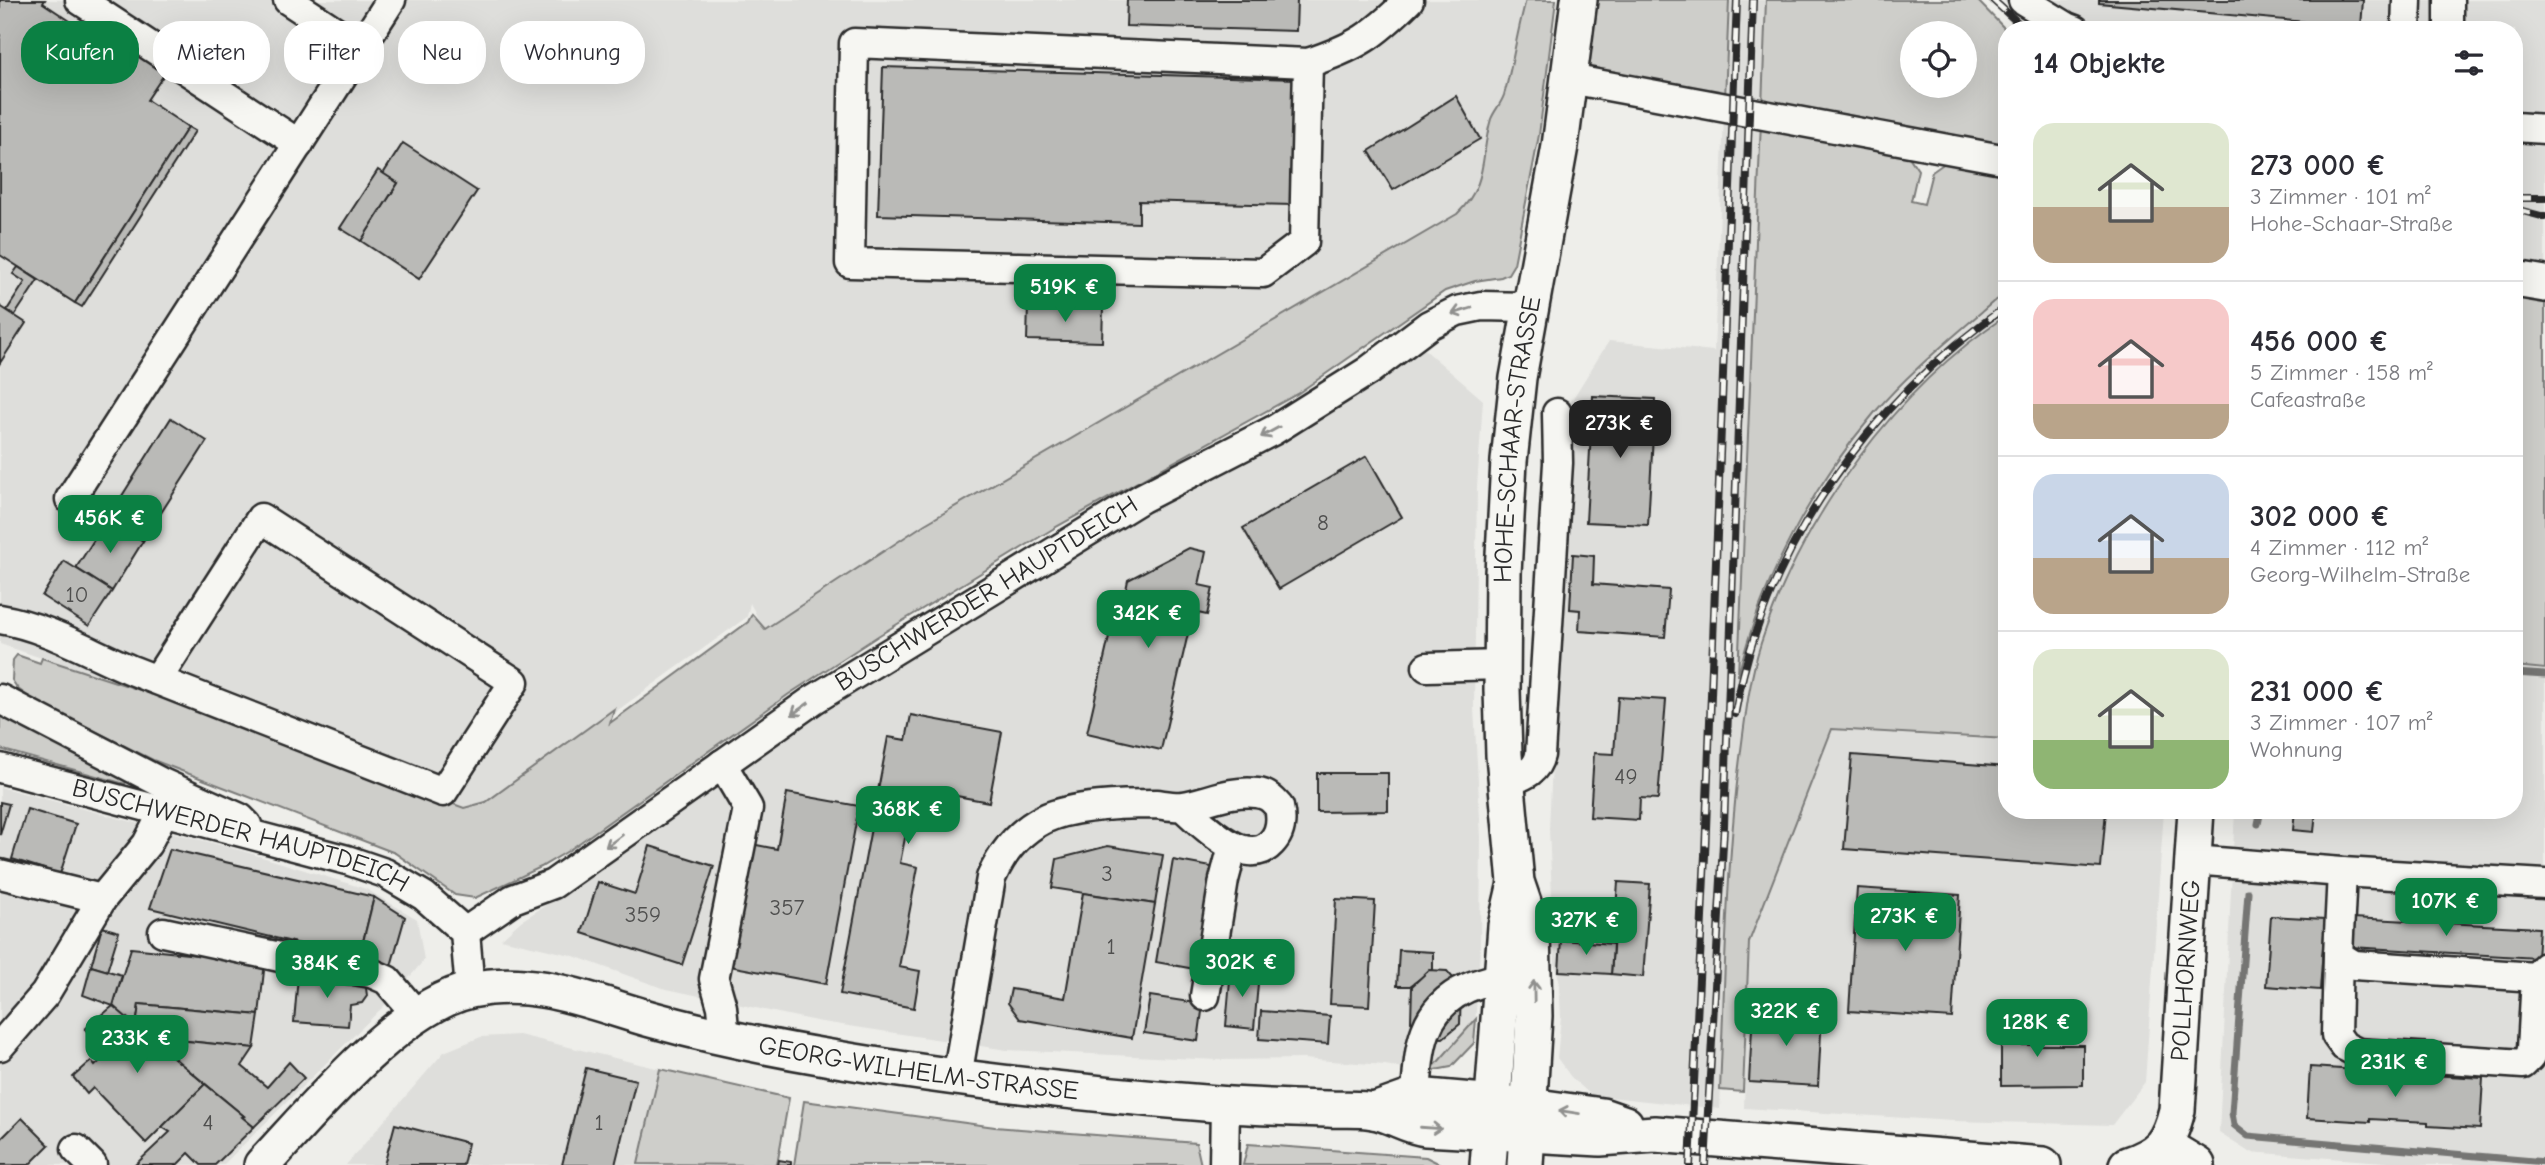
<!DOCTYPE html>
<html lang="de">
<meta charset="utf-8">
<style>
:root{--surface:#fff;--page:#f2f2f3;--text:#2b2b33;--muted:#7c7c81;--line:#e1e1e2;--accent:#0b8043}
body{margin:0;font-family:"Comic Neue",sans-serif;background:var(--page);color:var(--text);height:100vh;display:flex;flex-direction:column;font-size:26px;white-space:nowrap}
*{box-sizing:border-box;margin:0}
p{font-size:23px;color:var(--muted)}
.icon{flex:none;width:38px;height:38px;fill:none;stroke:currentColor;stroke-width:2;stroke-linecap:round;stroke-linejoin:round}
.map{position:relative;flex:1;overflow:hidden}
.drawer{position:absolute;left:1998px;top:21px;width:525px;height:798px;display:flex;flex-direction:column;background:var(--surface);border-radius:28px;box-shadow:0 7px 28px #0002}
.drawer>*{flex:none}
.hud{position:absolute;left:21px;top:21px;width:665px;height:63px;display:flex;gap:14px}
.fabs{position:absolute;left:1900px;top:21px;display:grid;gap:14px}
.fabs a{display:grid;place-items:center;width:77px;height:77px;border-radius:50%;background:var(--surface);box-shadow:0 7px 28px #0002;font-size:35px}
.price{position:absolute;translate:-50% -60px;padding:0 16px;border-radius:14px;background:var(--accent);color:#fff;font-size:23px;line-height:46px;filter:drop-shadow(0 2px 4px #0008)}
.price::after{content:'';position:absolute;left:50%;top:42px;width:21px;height:16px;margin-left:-10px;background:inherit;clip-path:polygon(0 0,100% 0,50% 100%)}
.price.selected{background:#222;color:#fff}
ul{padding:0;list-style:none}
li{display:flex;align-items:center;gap:21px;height:175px;padding:0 35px}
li+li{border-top:2px solid var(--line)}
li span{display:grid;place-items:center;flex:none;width:196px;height:140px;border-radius:21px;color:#555}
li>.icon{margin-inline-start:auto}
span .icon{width:84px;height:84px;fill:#fffc;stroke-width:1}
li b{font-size:30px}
h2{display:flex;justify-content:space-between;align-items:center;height:84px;padding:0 35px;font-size:30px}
.tag{padding:0 24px;border-radius:28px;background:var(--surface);box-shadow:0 7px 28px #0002;font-size:24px;line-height:63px}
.tag.selected{background:var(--accent);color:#fff}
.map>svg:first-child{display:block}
.built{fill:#dededb}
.green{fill:#cececa;stroke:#7c7c7a;stroke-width:2;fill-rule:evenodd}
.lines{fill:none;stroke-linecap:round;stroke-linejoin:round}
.stream{stroke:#757573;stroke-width:7}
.building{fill:#babab7;stroke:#2b2b2b;stroke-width:2}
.minor-casing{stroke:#2b2b2b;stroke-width:33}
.major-casing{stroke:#2b2b2b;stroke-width:40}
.minor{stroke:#f6f6f2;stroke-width:28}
.major{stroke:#f6f6f2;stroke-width:35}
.rail-casing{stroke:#2b2b2b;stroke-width:8}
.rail{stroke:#f6f6f2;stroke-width:5;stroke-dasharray:16;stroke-linecap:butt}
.oneway{stroke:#90908e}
.labels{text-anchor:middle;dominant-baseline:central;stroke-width:5;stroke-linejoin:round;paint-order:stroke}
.number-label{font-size:23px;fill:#4f4f4e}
.street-label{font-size:26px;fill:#2b2b2b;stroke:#f6f6f2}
</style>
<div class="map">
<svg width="2545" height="1165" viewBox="0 0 2545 1165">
<rect width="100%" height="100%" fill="#eeeeea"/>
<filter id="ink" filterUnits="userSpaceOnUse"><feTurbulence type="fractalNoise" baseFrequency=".0143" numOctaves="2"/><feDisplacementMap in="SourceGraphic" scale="14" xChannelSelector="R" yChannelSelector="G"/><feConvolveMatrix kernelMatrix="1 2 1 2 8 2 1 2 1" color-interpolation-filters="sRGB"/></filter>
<g filter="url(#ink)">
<g class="built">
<polygon points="0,0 1526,0 1503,98 1492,115 1485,142 1483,172 1479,185 1472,198 1457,214 925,524 764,630 750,603 747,617 618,710 609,724 537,793 464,808 264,733 0,644"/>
<polygon points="1729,0 1766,0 1738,671 1775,567 1840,458 1876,411 1915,370 1993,302 2007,294 2007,315 1950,360 1902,406 1864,452 1824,509 1797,555 1760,645 1746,710 1732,823 1720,1109 1591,1095 1571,1077 1557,1058 1561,1017 1559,979 1555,965 1549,829 1568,406 1609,341 1714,351"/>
<polygon points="2003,0 2545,0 2545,296 2515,291 2515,30 2035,30"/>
<polygon points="1424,349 1483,400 1477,487 1474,708 1481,837 1480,948 1474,1043 1451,1067 1425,1072 1385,1065 1303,1059 1218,1060 1007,1050 816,1021 662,988 571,955 501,939 521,921 573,888 802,722 1159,506 1270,448"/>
<polygon points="2515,666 2545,669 2545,1165 2425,1165 2249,1152 2219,1133 2235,810 2515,810"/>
<polygon points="1832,729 2007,739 2007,810 2164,810 2145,1082 2112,1125 1953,1121 1744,1108 1749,942"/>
<polygon points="0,787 243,851 366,889 417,919 424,960 392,998 223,1165 0,1165"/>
<polygon points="519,1035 660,1069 638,1164 641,1165 346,1165 444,1052 481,1037"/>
</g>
<g class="green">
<path d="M1526,0H1556L1539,135L1514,264L1508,274L1501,277L1475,281L1445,291L1297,394L1056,527L878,636L789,694L568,851L541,867L475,898L455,895L395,853L153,760L36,702L18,689L12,680L13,660L17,655L40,663L42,658L180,703L464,808L486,802L614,709L610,723L748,622L752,614L765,629L925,524L1457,214C1489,184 1480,156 1491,119C1494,111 1501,104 1504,95C1513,64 1517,31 1526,0Z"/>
<polygon points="1592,0 1729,0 1725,99 1585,75"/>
<path d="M1766,0H1977L2007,31V154L1762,107ZM1913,33H1965V86H1913Z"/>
<path d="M1761,121L1903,148L1918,170L1911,201L1924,204L1932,172L1952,158L2007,169V294L1993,302C1953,337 1910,371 1875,412C1811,488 1762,579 1738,676Z"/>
<polygon points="2515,291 2545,296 2545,669 2515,666"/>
<path d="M2007,315V739L1832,729L1749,942L1743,1092L1720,1090C1725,979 1726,868 1740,758C1745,720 1749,680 1761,643C1802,517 1895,389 2007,315Z"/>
<polygon points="0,714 127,779 125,784 0,749"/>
<polygon points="1476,1019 1474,1043 1451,1067 1430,1071"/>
<polygon points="660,1069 789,1098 777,1165 638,1164"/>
<polygon points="804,1101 995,1127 1196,1143 1201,1165 794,1165"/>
<polygon points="1248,1144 1426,1157 1442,1165 1243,1165"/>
</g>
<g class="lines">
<g class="stream">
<polyline points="2515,673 2545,675"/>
<polyline points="2258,824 2261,810"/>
<polyline points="2248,892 2232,1113 2234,1125 2248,1136 2545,1162"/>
</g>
</g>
<g class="building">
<polygon points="0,0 45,0 43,3 129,60 134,52 165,73 147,100 188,127 75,303 0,255"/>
<polygon points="1127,0 1297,0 1296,31 1126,26"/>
<polygon points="2099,0 2363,0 2361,27 2099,3"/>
<polygon points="883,67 1297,79 1293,205 1139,201 1139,223 878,215"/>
<polygon points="1456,96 1480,139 1393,190 1369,151"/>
<polygon points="188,127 195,131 82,307 75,303"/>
<polygon points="403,143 477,191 419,279 361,241 398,183 383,174"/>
<polygon points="378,170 398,183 361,241 340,228"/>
<polygon points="18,267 38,280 15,315 7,310 25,282 13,274"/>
<polygon points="1028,305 1103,307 1102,342 1027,340"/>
<polygon points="0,306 26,323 0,363"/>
<polygon points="1593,396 1655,399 1648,525 1586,522"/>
<polygon points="171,418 207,441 143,541 108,518"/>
<polygon points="1367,456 1402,517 1279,589 1243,528"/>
<polygon points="108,518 143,541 112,591 76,568"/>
<polygon points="1189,548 1206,552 1199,585 1213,588 1207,615 1193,612 1161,750 1087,733 1119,594 1125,595 1128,580"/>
<polygon points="1573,554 1594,556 1593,584 1669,590 1665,637 1579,631 1580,610 1570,609"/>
<polygon points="64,561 112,591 89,626 42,596"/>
<polygon points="1618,697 1666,700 1658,799 1640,798 1639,820 1590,817 1594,753 1614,754"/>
<polygon points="911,715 1002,732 989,802 951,795 949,805 913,798 900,863 918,867 899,967 920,971 914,1008 840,994 888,737 906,740"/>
<polygon points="1852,755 2007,767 2007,810 2106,810 2101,868 1844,849"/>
<polygon points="1317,773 1388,773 1388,811 1317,812"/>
<polygon points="787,793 859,806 826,984 724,965 746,843 777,849"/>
<polygon points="0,802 9,804 0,835"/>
<polygon points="27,809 76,824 60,874 12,859"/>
<polygon points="2295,810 2316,810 2314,832 2293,830"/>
<polygon points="650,846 714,866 682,965 582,933 598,882 635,894"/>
<polygon points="1108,846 1163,855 1155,904 1052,888 1057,859"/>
<polygon points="170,849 374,897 359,958 150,908"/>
<polygon points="1173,860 1217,868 1200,970 1156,962"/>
<polygon points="1618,882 1650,884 1643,977 1611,974"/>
<polygon points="1857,888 1960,895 1952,1018 1849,1011"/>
<polygon points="1083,893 1155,904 1132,1038 1020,1019 1008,1003 1011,989 1065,998"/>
<polygon points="374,897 405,917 391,966 359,958"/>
<polygon points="1336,899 1375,901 1369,1006 1330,1004"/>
<polygon points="2271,916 2325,919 2320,990 2266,986"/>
<polygon points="2353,918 2539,928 2537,958 2351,947"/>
<polygon points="102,927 119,932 107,971 91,966"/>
<polygon points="1561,940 1613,944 1611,974 1559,971"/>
<polygon points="131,948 265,962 259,1015 139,1004 136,1028 113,1006"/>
<polygon points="1399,950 1433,952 1433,969 1410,986 1397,986"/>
<polygon points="91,966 122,975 113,1006 83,995"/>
<polygon points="1231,969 1259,972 1254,1029 1226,1026"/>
<polygon points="1429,970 1447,971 1461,987 1460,1024 1443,1038 1426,1037 1411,1022 1412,986"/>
<polygon points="298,976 356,981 366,988 367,996 362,1003 350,1005 348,1026 294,1022"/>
<polygon points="1150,996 1203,1004 1198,1041 1144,1033"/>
<polygon points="139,1004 259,1015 254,1048 149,1037 136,1028"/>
<polygon points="113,1006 205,1084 146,1143 93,1088 87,1094 73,1077 91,1061 95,1066 108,1053 85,1029"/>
<polygon points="1261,1011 1330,1016 1328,1044 1259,1039"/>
<polygon points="1753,1011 1822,1015 1818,1086 1749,1082"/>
<polygon points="2001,1014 2022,1014 2022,1045 2083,1045 2083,1085 2001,1086"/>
<polygon points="149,1037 254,1048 242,1066 267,1087 289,1062 304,1078 254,1127 242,1117 244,1116"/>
<polygon points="2310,1067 2373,1071 2373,1078 2429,1082 2429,1075 2483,1078 2480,1129 2428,1126 2428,1122 2370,1119 2370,1122 2307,1118"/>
<polygon points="586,1068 636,1080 615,1165 562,1165"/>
<polygon points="205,1084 244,1116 242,1117 254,1127 215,1165 201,1165 189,1153 177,1165 135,1165 170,1132 162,1127"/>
<polygon points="22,1118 49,1145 29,1165 0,1165 0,1140"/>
<polygon points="395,1124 468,1143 463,1165 384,1165"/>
<polygon points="779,1160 791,1162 791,1165 778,1165"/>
</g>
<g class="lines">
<g class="minor-casing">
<g id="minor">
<polyline points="80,0 299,144"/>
<polyline points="288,0 361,48"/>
<polyline points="2023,0 2067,27 2075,30"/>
<polyline points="2406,30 2407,0"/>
<polyline points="2449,30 2449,0"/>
<path d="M1308,63L1304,242L1263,273L850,263L854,43L1308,63C1356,47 1373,36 1409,0"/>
<polyline points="1570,79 2007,160"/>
<polyline points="2515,127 2545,129"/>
<polyline points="70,499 391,0"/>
<path d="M0,619C48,627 90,653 134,671C237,711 340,752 443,792L514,682L261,518L157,680"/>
<polyline points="1427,667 1502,665"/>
<polyline points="0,699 160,782 240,818 247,825"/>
<polyline points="722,764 748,808 714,979 722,1007 725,1038"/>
<path id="s1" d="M0,768L347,860L385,873L424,896L465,932L470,990"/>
<path d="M1507,782C1522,776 1536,773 1540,755L1558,463L1557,413"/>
<polyline points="2193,860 2342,872 2545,884"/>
<polyline points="2342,872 2338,955 2354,965 2536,977 2545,967"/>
<polyline points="0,874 102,899"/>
<polyline points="163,932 280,957 371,973 387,980 416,1014"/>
<path id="s2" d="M465,932L513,899L553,884L813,700L1142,498L1274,430L1368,371L1429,325L1457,311L1481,306L1529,307"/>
<polyline points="2338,955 2336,1035 2344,1046 2358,1053 2523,1064 2530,1057 2532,1049 2536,977"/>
<polyline points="1205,996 1224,880 1233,846"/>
<polyline points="0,1046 45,994 102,899 147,844 163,813"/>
<path d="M957,1077L991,878C1002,853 1020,831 1044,819C1073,805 1124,804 1156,804C1165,805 1175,807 1183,806C1208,802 1229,790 1257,793C1267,794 1272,799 1279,807C1282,820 1281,833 1271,843C1246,870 1201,823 1182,806"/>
<path d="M1416,1096C1419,1051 1420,1009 1467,988C1478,983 1492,980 1504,976"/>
<polyline points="76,1149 92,1165"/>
<polyline points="1224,1165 1225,1105"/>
</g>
</g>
<g class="major-casing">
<g id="major">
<polyline points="2515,279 2545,284"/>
<polyline points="1374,1111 1416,1096 1530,1106 1602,1116 1625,1124"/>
<polyline points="2164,1145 2197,1165"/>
<path id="s3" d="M262,1165C313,1111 398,1006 471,990C535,976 593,1003 654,1020C712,1036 771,1048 831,1058C958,1080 1088,1094 1217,1104C1254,1107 1292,1108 1329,1109C1343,1110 1359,1108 1373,1111C1392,1114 1407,1126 1426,1128L1600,1138L1655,1134L2043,1165"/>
<polyline points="1488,1165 1506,926 1516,883"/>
<path id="s4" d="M1525,1165L1534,1016L1532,929L1516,882L1504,755L1502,690L1503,573L1509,461L1518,378L1560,146L1579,0"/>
<path id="s5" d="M2127,1165C2160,1154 2169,1143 2177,1110L2196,810"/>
</g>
</g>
<use href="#minor" class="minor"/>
<use href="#major" class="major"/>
<g class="rail-casing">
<g id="rail">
<polyline points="1993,0 2026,30"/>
<polyline points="2515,198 2545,198"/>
<polyline points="2515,209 2545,217"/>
<path d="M1735,714C1764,548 1870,401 2007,306"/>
<polyline points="1690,1165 1705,855 1737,0"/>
<polyline points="1705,1165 1724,826 1753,0"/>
</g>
</g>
<use href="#rail" class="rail"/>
</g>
<defs><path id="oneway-shaft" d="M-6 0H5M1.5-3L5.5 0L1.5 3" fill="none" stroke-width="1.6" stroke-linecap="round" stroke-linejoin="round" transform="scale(1.75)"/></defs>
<g class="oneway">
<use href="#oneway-shaft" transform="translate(1462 311) rotate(163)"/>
<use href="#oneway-shaft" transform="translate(1270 432) rotate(151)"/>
<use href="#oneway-shaft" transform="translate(800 709) rotate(145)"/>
<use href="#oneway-shaft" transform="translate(614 841) rotate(144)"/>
<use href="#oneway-shaft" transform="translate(1534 991) rotate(-91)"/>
<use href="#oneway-shaft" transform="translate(1569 1112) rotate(-171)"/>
<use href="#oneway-shaft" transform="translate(1431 1128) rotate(4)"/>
</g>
</g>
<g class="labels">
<g class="number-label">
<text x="1323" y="522">8</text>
<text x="77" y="594">10</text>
<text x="1626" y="776">49</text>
<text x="1107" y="873">3</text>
<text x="787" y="907">357</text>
<text x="643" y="914">359</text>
<text x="1111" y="946">1</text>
<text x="208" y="1122">4</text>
<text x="599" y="1122">1</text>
</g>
<g class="street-label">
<text stroke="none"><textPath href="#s4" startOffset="730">HOHE-SCHAAR-STRASSE</textPath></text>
<text stroke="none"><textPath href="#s2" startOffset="623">BUSCHWERDER HAUPTDEICH</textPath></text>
<text stroke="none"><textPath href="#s1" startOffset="250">BUSCHWERDER HAUPTDEICH</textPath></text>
<text stroke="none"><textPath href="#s5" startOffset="219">POLLHORNWEG</textPath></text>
<text stroke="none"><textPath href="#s3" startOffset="733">GEORG-WILHELM-STRASSE</textPath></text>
</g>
</g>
</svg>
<div class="fabs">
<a><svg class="icon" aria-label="locate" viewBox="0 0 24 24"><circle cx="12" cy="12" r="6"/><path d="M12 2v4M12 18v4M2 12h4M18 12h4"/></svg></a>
</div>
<b class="price" style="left:1065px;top:324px">519K €</b>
<b class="price selected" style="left:1620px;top:460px">273K €</b>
<b class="price" style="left:110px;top:555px">456K €</b>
<b class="price" style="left:1148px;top:650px">342K €</b>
<b class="price" style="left:908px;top:846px">368K €</b>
<b class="price" style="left:2446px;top:938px">107K €</b>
<b class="price" style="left:1905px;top:953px">273K €</b>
<b class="price" style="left:1586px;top:957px">327K €</b>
<b class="price" style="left:1242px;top:999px">302K €</b>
<b class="price" style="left:327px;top:1000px">384K €</b>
<b class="price" style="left:1786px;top:1048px">322K €</b>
<b class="price" style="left:2037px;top:1059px">128K €</b>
<b class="price" style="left:137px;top:1075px">233K €</b>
<b class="price" style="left:2395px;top:1099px">231K €</b>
<div class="hud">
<a class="tag selected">Kaufen</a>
<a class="tag">Mieten</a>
<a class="tag">Filter</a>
<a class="tag">Neu</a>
<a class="tag">Wohnung</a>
</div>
<section class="drawer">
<h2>14 Objekte<svg class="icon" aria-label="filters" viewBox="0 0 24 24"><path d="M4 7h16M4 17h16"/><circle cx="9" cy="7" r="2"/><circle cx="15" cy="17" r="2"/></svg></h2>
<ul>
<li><span style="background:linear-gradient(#dfe7d0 60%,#b9a48a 0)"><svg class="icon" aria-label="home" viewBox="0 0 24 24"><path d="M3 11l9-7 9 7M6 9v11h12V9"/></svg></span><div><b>273 000 €</b><p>3 Zimmer · 101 m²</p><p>Hohe-Schaar-Straße</p></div></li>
<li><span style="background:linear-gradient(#f6c9c9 75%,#b9a48a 0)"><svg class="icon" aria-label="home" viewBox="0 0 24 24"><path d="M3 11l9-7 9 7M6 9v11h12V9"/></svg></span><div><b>456 000 €</b><p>5 Zimmer · 158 m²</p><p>Cafeastraße</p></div></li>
<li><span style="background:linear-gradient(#c9d6e8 60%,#b9a48a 0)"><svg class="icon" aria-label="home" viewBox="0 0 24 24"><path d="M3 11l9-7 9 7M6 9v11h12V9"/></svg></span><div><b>302 000 €</b><p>4 Zimmer · 112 m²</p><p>Georg-Wilhelm-Straße</p></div></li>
<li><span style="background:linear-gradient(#dfe7d0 65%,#8fb573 0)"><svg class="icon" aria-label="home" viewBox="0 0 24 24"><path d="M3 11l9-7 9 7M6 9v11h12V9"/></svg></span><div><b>231 000 €</b><p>3 Zimmer · 107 m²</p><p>Wohnung</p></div></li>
</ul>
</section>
</div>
